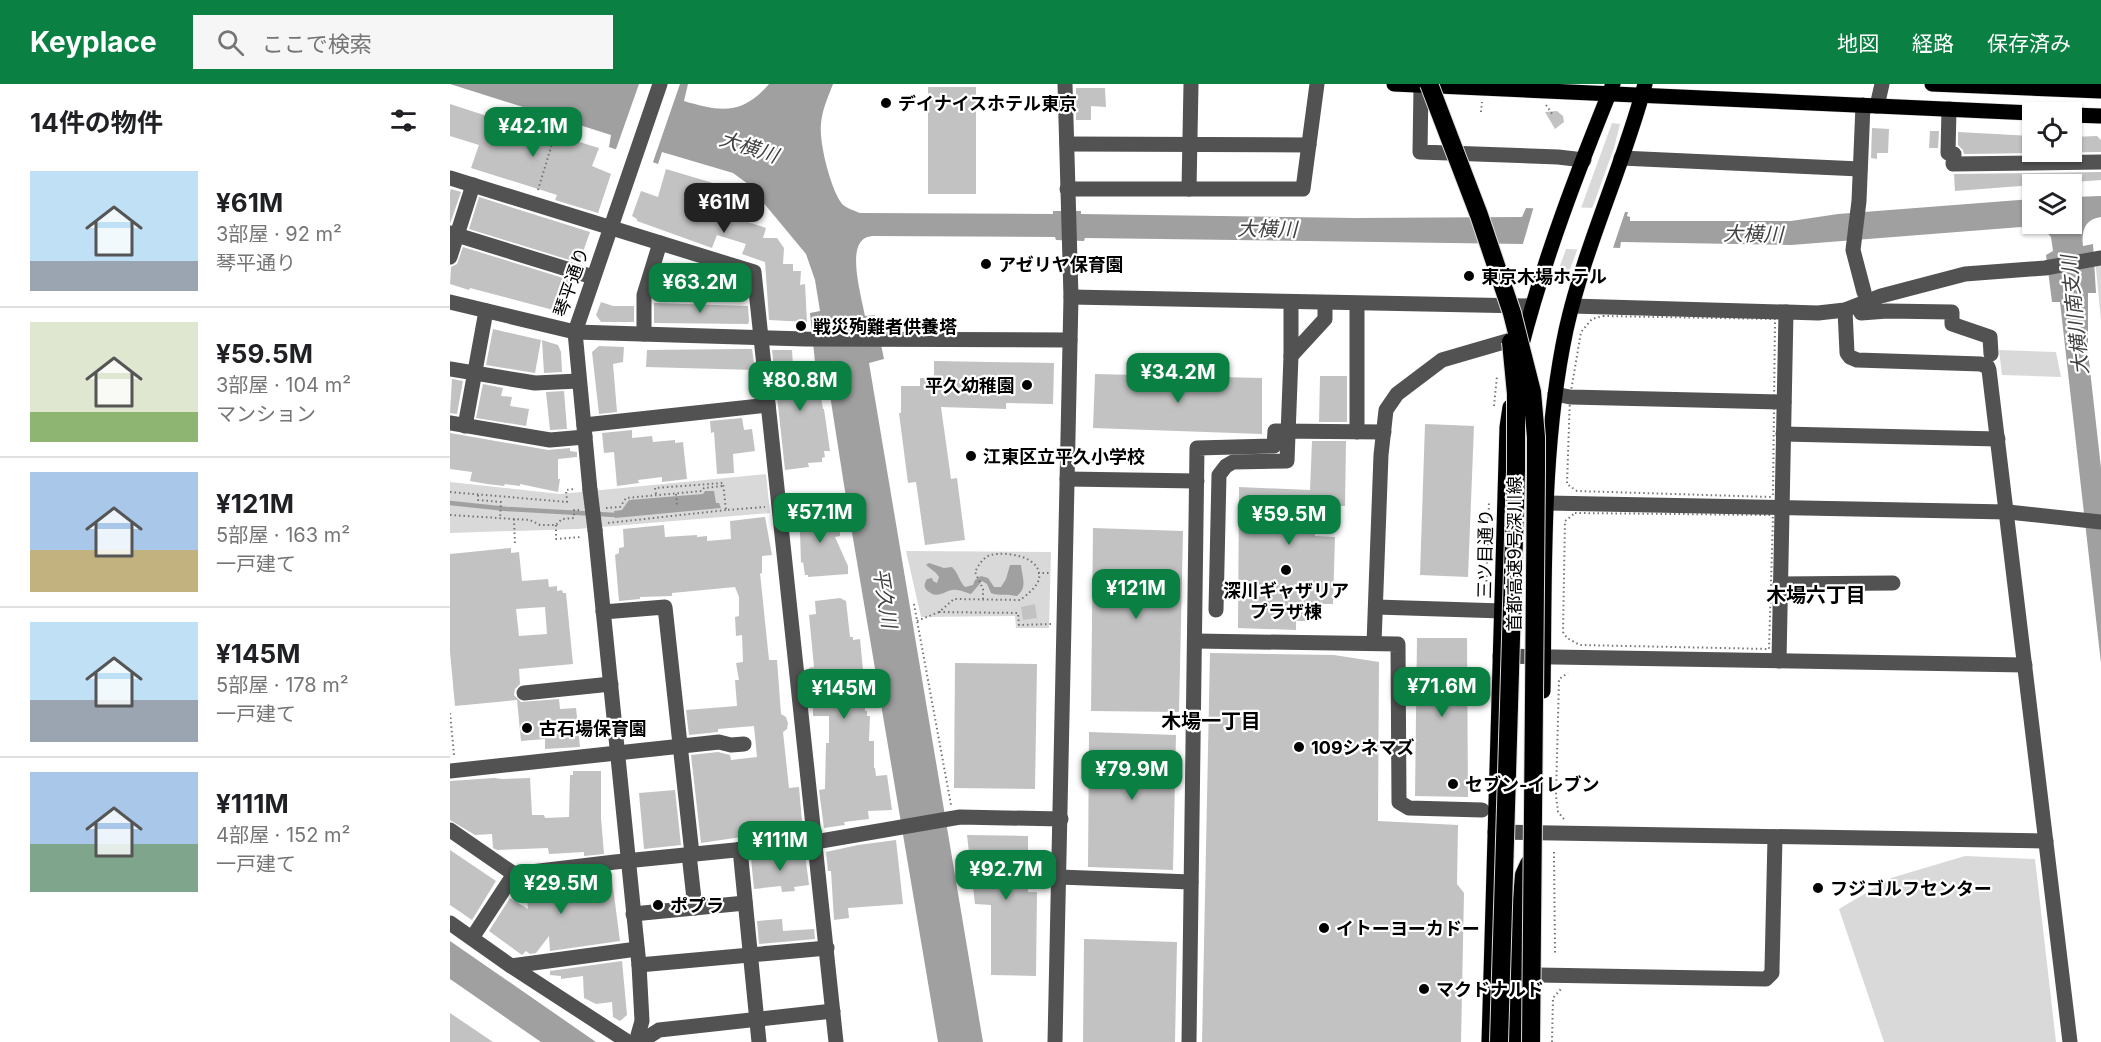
<!DOCTYPE html>
<html lang="ja">
<meta charset="utf-8">
<style>
:root{--surface:#fff;--page:#f6f6f6;--text:#202124;--muted:#757577;--line:#e0e0e0;--accent:#0b8043}
body{margin:0;font-family:Inter,"Noto Sans JP",sans-serif;background:var(--page);color:var(--text);height:100vh;display:flex;flex-direction:column;font-size:22px;white-space:nowrap}
*{box-sizing:border-box;margin:0}
p{font-size:20px;color:var(--muted)}
.icon{flex:none;width:33px;height:33px;fill:none;stroke:currentColor;stroke-width:2;stroke-linecap:round;stroke-linejoin:round}
.map{position:relative;flex:1;overflow:hidden}
.sheet{display:flex;flex-direction:column;background:var(--surface);width:450px}
.sheet>*{flex:none}
.fabs{position:absolute;left:1572px;top:18px;display:grid;gap:12px}
.fabs a{display:grid;place-items:center;width:60px;height:60px;border-radius:0px;background:var(--surface);box-shadow:0 2px 4px #0004;font-size:30px}
.price{position:absolute;translate:-50% -51px;padding:0 14px;border-radius:12px;background:var(--accent);color:#fff;font-size:20px;line-height:39px;filter:drop-shadow(0 2px 3px #0008)}
.price::after{content:'';position:absolute;left:50%;top:36px;width:18px;height:14px;margin-left:-9px;background:inherit;clip-path:polygon(0 0,100% 0,50% 100%)}
.price.active{background:#222;color:#fff}
ul{padding:0;list-style:none}
li{display:flex;align-items:center;gap:18px;height:150px;padding:0 30px}
li+li{border-top:2px solid var(--line)}
li span{display:grid;place-items:center;flex:none;width:168px;height:120px;border-radius:0px;color:#555}
li>.icon{margin-inline-start:auto}
span .icon{width:72px;height:72px;fill:#fffc;stroke-width:1}
li b{font-size:26px}
h2{display:flex;justify-content:space-between;align-items:center;height:72px;padding:0 30px;font-size:26px}
header{display:flex;align-items:center;gap:36px;box-sizing:border-box;height:84px;padding:0 30px;background:var(--accent);color:#fff}
header strong{font-size:28px}
nav{display:flex;gap:33px;margin-inline-start:auto;font-size:21px}
.search{width:420px;height:54px;background:var(--page);display:flex;align-items:center;gap:15px;box-sizing:border-box;padding:0 21px;border-radius:0px;color:var(--muted);font-size:22px}
main{display:flex;flex:1;min-height:0}
.map>svg:first-child{display:block}
.green{fill:#d9d9d9}
.water{fill:#a0a0a0}
.pier{fill:#fff}
.lines{fill:none;stroke-linecap:round;stroke-linejoin:round}
.stream{stroke:#a0a0a0;stroke-width:4.5}
.building{fill:#c2c2c2;fill-rule:evenodd}
.major-casing{stroke:#dbdbdb;stroke-width:16}
.highway-casing{stroke:#dbdbdb;stroke-width:20}
.path{stroke:#747474;stroke-width:2;stroke-dasharray:1.5 3;stroke-linecap:butt}
.minor{stroke:#525252;stroke-width:15}
.major{stroke:#000;stroke-width:15}
.highway{stroke:#000;stroke-width:18}
.highway-bridge-casing{stroke:#dbdbdb;stroke-width:20;stroke-linecap:butt}
.minor-bridge{stroke:#525252;stroke-width:15}
.highway-bridge{stroke:#000;stroke-width:18}
.poi-dot{fill:#000;stroke:#fff;stroke-width:2}
.labels{text-anchor:middle;dominant-baseline:central;stroke-width:4.5;stroke-linejoin:round;paint-order:stroke}
.poi-label{font-size:18px;font-weight:bold;fill:#000;stroke:#fff;text-anchor:start}
.street-label{font-size:18px;fill:#000;stroke:#fff}
.water-label{font-size:20px;font-style:italic;fill:#414141;stroke:#fff}
.neighbourhood-label{font-size:20px;font-weight:bold;fill:#000;stroke:#fff}
</style>
<header>
<strong>Keyplace</strong>
<div class="search"><svg class="icon" aria-label="search" viewBox="0 0 24 24"><circle cx="10" cy="10" r="6"/><path d="M15 15l6 6"/></svg>ここで検索</div>
<nav><a>地図</a><a>経路</a><a>保存済み</a></nav>
</header>
<main>
<section class="sheet">
<h2>14件の物件<svg class="icon" aria-label="filters" viewBox="0 0 24 24"><path d="M4 7h16M4 17h16"/><circle cx="9" cy="7" r="2"/><circle cx="15" cy="17" r="2"/></svg></h2>
<ul>
<li><span style="background:linear-gradient(#bfe0f5 75%,#9aa5b1 0)"><svg class="icon" aria-label="home" viewBox="0 0 24 24"><path d="M3 11l9-7 9 7M6 9v11h12V9"/></svg></span><div><b>¥61M</b><p>3部屋 · 92 m²</p><p>琴平通り</p></div></li>
<li><span style="background:linear-gradient(#dfe7d0 75%,#8fb573 0)"><svg class="icon" aria-label="home" viewBox="0 0 24 24"><path d="M3 11l9-7 9 7M6 9v11h12V9"/></svg></span><div><b>¥59.5M</b><p>3部屋 · 104 m²</p><p>マンション</p></div></li>
<li><span style="background:linear-gradient(#a9c7e8 65%,#c2b280 0)"><svg class="icon" aria-label="home" viewBox="0 0 24 24"><path d="M3 11l9-7 9 7M6 9v11h12V9"/></svg></span><div><b>¥121M</b><p>5部屋 · 163 m²</p><p>一戸建て</p></div></li>
<li><span style="background:linear-gradient(#bfe0f5 65%,#9aa5b1 0)"><svg class="icon" aria-label="home" viewBox="0 0 24 24"><path d="M3 11l9-7 9 7M6 9v11h12V9"/></svg></span><div><b>¥145M</b><p>5部屋 · 178 m²</p><p>一戸建て</p></div></li>
<li><span style="background:linear-gradient(#a9c7e8 60%,#7fa58c 0)"><svg class="icon" aria-label="home" viewBox="0 0 24 24"><path d="M3 11l9-7 9 7M6 9v11h12V9"/></svg></span><div><b>¥111M</b><p>4部屋 · 152 m²</p><p>一戸建て</p></div></li>
</ul>
</section>
<div class="map">
<svg width="1651" height="958" viewBox="0 0 1651 958">
<rect width="100%" height="100%" fill="#fff"/>
<g class="green">
<polygon points="1162,39 1170,40 1164,64 1117,194 1107,190"/>
<polygon points="1645,174 1651,174 1651,237"/>
<polygon points="1549,266 1606,268 1611,293 1552,291"/>
<polygon points="316,390 320,429 127,445 0,449 0,398 110,410"/>
<polygon points="456,467 601,468 599,544 566,544 565,532 471,533"/>
<polygon points="1515,772 1585,775 1606,958 1434,958 1389,825 1441,794"/>
</g>
<g class="water">
<path d="M0,0H238L234,17C271,28 292,31 319,0H383C378,13 372,26 371,40C369,59 380,101 390,117C394,124 403,126 410,129L603,130V127H631V130L905,134L1072,133L1076,124L1178,128L1177,132L1180,133V137H1341L1388,130L1582,115V140H1622V113L1651,112V133C1635,135 1631,147 1633,162L1643,160L1646,209H1638V268L1651,384V579L1610,218H1602L1596,171L1603,167L1601,153L1593,144L1584,142L1341,161L1171,158L1170,164L1073,160L635,154L634,157L606,156L605,153L422,152C417,153 413,154 410,159C400,173 412,215 415,232L425,231L434,275L419,279L533,958H488L394,401L375,279L365,278L360,229L370,227L365,196L356,170L298,100L283,89L212,68L208,80L159,63L161,51Z"/>
<polygon points="255,407 264,407 266,419 269,419 271,424 165,434 164,427 172,426 179,416 253,410"/>
<path d="M479,479L494,484L502,483C509,490 509,497 515,503L523,501L525,496L531,492L538,494L544,503H551L556,495L560,481H571C572,493 578,503 567,512C558,510 549,512 541,509L537,500L532,497L521,510C517,509 511,506 507,506C496,504 490,516 479,508C473,504 474,500 477,495L482,494L483,497L487,499L489,493L486,489L476,481Z"/>
<polygon points="0,857 146,958 91,958 0,895"/>
</g>
<g class="pier">
<polygon points="189,0 230,0 202,81 165,68"/>
<polygon points="1084,122 1176,125 1162,167 1072,163"/>
</g>
<g class="lines">
<polyline class="stream" points="0,419 57,425 165,431"/>
</g>
<g class="building">
<rect x="478" y="3" width="48" height="107"/>
<polygon points="626,4 655,4 656,23 641,22 641,36 626,36"/>
<polygon points="0,20 40,33 41,29 113,56 113,53 149,64 142,82 161,90 148,129 105,116 107,111 85,104 21,84 29,61 0,52"/>
<polygon points="1107,27 1113,32 1114,38 1105,45 1095,28"/>
<polygon points="1422,44 1439,45 1438,69 1427,69 1427,75 1421,74"/>
<polygon points="1480,47 1489,47 1488,64 1479,64"/>
<polygon points="1508,48 1582,52 1582,68 1622,68 1622,53 1647,52 1651,56 1651,68 1514,70 1513,66 1508,61"/>
<polygon points="216,85 283,105 280,112 289,114 290,122 301,130 298,138 316,144 313,154 327,154 334,164 333,180 343,180 343,187 351,187 350,201 355,200 357,238 319,236 315,178 292,170 296,160 267,151 262,164 187,137 187,135 182,132 191,107 208,113"/>
<polygon points="1651,88 1651,96 1505,107 1504,90"/>
<polygon points="1,105 11,108 0,140 0,108"/>
<polygon points="29,113 140,148 129,179 19,145"/>
<polygon points="13,163 123,197 114,224 107,227 20,204 19,206 0,200 1,183 7,180"/>
<polygon points="151,218 163,222 184,222 184,238 151,238 146,231"/>
<polygon points="204,219 298,222 299,237 298,240 204,239"/>
<polygon points="43,245 91,256 85,289 36,281"/>
<polygon points="92,256 108,261 111,268 112,288 94,289"/>
<polygon points="149,262 174,263 173,278 163,280 167,328 149,330 142,268"/>
<polygon points="294,265 302,265 305,286 196,283 197,266"/>
<polygon points="322,266 342,266 343,282 365,278 373,325 374,325 380,367 374,367 375,373 372,374 372,378 358,379 359,383 335,386"/>
<polygon points="484,277 604,279 603,320 556,319 556,325 491,323 501,395 507,394 515,456 475,461 466,398 458,399 449,329 451,329 451,302 470,302 470,294 481,294 481,292 484,292"/>
<polygon points="645,290 812,294 812,350 643,344"/>
<polygon points="870,292 897,292 897,338 869,338"/>
<polygon points="2,295 13,297 7,330 0,329"/>
<polygon points="33,300 53,304 51,312 62,313 60,322 79,325 76,342 26,334"/>
<polygon points="114,307 117,345 100,346 96,308"/>
<polygon points="292,334 294,346 302,345 305,367 283,370 284,389 267,390 264,348 261,349 260,337"/>
<polygon points="975,340 1024,342 1018,493 970,491"/>
<polygon points="182,346 182,354 202,352 203,358 225,356 225,359 233,358 237,395 212,398 212,393 188,396 189,399 167,402 164,368 154,369 152,349"/>
<polygon points="0,349 98,366 120,364 120,367 127,368 127,373 108,375 108,395 110,395 108,408 70,400 70,402 55,400 54,402 37,400 20,397 22,388 0,385"/>
<polygon points="862,357 896,357 895,422 866,422 865,452 885,453 883,520 873,520 871,528 865,534 857,537 846,537 846,546 788,544 789,403 860,406"/>
<polygon points="377,426 389,432 390,452 385,453 398,482 398,490 358,493 358,491 355,491 353,478 351,479 350,448 347,448 347,444 343,445 342,430"/>
<polygon points="315,433 322,471 312,472 312,490 310,489 319,576 327,576 331,630 336,633 338,639 337,645 333,648 339,704 349,703 353,749 310,751 304,753 305,754 291,756 291,753 251,759 241,671 268,668 280,671 281,676 307,673 304,642 268,645 268,648 239,651 236,626 287,622 285,596 289,596 286,579 293,578 292,551 286,552 285,533 289,532 289,513 285,503 222,509 222,512 190,513 190,515 169,517 165,471 169,469 169,464 174,463 173,445 214,441 215,453 247,451 247,453 257,452 257,457 281,455 280,437"/>
<polygon points="643,444 733,447 729,628 641,627"/>
<path d="M61,464V469L69,468L72,497L98,495L99,503L107,502V507L112,506L113,509H116L123,580L69,585L70,600L65,605L64,611L71,618L109,615L110,625L126,624L130,663L95,665V655L71,657L67,616L5,622L0,568V470ZM95,523L97,550L69,552L66,525Z"/>
<polygon points="390,514 396,517 400,553 403,553 403,556 410,555 415,607 415,627 417,627 417,632 420,632 419,657 424,657 424,684 425,684 426,692 437,691 442,726 418,727 419,735 394,738 395,741 374,744 369,706 375,705 376,659 379,659 379,632 363,632 363,619 372,620 372,595 360,596 359,584 364,583 359,531 366,530 365,517"/>
<polygon points="585,520 587,534 573,536 571,523"/>
<polygon points="967,554 1017,554 1018,713 965,712"/>
<polygon points="760,569 884,571 929,578 928,737 1008,741 1007,800 1014,809 1011,958 752,958"/>
<polygon points="505,579 587,580 585,705 504,704"/>
<polygon points="639,648 726,651 723,786 638,783"/>
<polygon points="123,687 151,687 151,734 154,770 134,772 134,768 99,770 98,764 47,766 43,764 42,750 25,751 0,736 0,697 44,694 52,695 80,694 82,731 94,731 95,734 119,733 120,691 123,691"/>
<polygon points="225,706 231,761 194,765 189,709"/>
<polygon points="517,751 578,752 578,808 587,808 586,892 541,891 541,821 525,820"/>
<polygon points="446,756 453,820 398,824 399,834 384,836 381,787 378,787 376,768 408,761"/>
<polygon points="0,766 46,797 22,836 0,821"/>
<polygon points="355,770 359,801 344,803 345,807 332,808 331,802 304,805 301,774"/>
<polygon points="161,788 170,857 100,867 99,852 86,869 80,870 76,867 72,871 39,847 60,814 78,825 75,799"/>
<polygon points="332,835 333,847 364,845 365,855 309,860 307,837"/>
<polygon points="634,855 727,858 725,958 633,958"/>
<polygon points="172,877 177,931 170,937 163,933 162,918 146,920 134,914 133,892 111,895 111,892 100,891 100,887"/>
<polygon points="0,929 43,958 0,958"/>
</g>
<g class="lines">
<g class="major-casing">
<g id="major">
<polyline points="944,0 1582,29"/>
<polyline points="1482,0 1651,7"/>
<polyline points="1622,31 1651,32"/>
<path d="M1071,264C1094,174 1128,86 1163,0"/>
<path d="M1093,607C1095,487 1091,364 1116,246C1135,161 1173,83 1195,0"/>
<polyline points="1039,958 1057,343 1060,323"/>
</g>
</g>
<g class="highway-casing">
<polyline id="highway" points="1065,958 1065,898 1074,791 1079,780"/>
</g>
<g class="path">
<polyline points="1096,21 1103,31"/>
<polyline points="1031,28 1032,18"/>
<polyline points="88,106 105,50"/>
<polygon points="1153,232 1325,235 1323,410 1321,413 1127,407 1117,400 1120,313 1131,248 1142,235"/>
<polyline points="1044,322 1047,292"/>
<polyline points="0,408 117,418 116,406 124,405"/>
<polyline points="206,410 205,404 273,399 276,426 315,423"/>
<polyline points="226,410 227,421"/>
<polyline points="28,411 28,416 51,418 50,435"/>
<polyline points="156,424 170,423 176,414 252,407 254,404 273,402"/>
<polygon points="1125,429 1320,431 1323,434 1319,565 1130,561 1117,554 1113,548 1115,437"/>
<polyline points="0,431 80,436 90,441 106,441 112,435 124,434 124,426 129,426"/>
<polyline points="64,435 65,462"/>
<polyline points="158,439 276,426"/>
<polyline points="106,441 106,455 131,453"/>
<polyline points="588,489 601,489"/>
<polyline points="1036,511 1039,418"/>
<polyline points="464,520 501,721"/>
<polyline points="489,528 568,529 569,541 601,540"/>
<path d="M467,537L489,528L504,515L570,516C577,511 587,503 589,495C593,472 555,467 541,471C533,473 528,482 525,488L533,505V515"/>
<polyline points="0,629 4,671"/>
<polyline points="1114,735 1108,728 1106,711 1109,595 1118,589"/>
<polyline points="1104,768 1105,869"/>
<polyline points="1102,958 1103,914 1111,905"/>
</g>
<g class="minor">
<polyline points="971,2 970,68 1108,73 1134,76"/>
<polyline points="1413,21 1409,117 1403,166 1414,208"/>
<polyline points="1427,22 1432,0"/>
<polyline points="1499,25 1498,69 1504,70 1503,80 1651,78"/>
<polyline points="617,60 859,61"/>
<polyline points="1171,74 1410,85"/>
<polyline points="0,94 304,188 386,958"/>
<polyline points="617,105 853,105 867,0"/>
<polyline points="739,105 741,0"/>
<polyline points="0,149 143,193"/>
<polyline points="0,173 23,101"/>
<polyline points="621,213 1082,222"/>
<polyline points="0,218 125,248 356,255 620,256"/>
<polyline points="841,218 841,272 875,235 875,219"/>
<polyline points="1122,222 1368,229 1395,226 1431,212 1515,190 1595,184 1651,174"/>
<polyline points="1395,226 1397,269 1400,273 1407,276 1531,280 1538,283 1539,286 1620,958"/>
<polyline points="1411,229 1437,227 1502,228 1502,240 1540,253 1541,270"/>
<polyline points="194,250 194,211 210,159"/>
<polyline points="0,285 85,299 129,297"/>
<polyline points="1105,310 1120,313 1334,318"/>
<polyline points="0,339 100,356 135,353"/>
<polyline points="134,341 318,321"/>
<polyline points="15,342 36,227"/>
<polyline points="907,348 907,220"/>
<polyline points="1333,350 1548,355"/>
<polyline points="617,395 747,397"/>
<polyline points="140,406 125,248 210,0"/>
<polyline points="1097,419 1558,428 1651,438"/>
<polyline points="145,446 189,881 192,937 186,958"/>
<polyline points="1330,500 1443,499"/>
<polyline points="926,523 1053,527"/>
<polyline points="766,526 769,391 776,382 783,378 837,377 841,272"/>
<polyline points="153,528 215,523 242,770"/>
<polyline points="745,557 948,560 949,718 959,724 1032,726"/>
<polyline points="924,559 931,371 936,326 947,310 992,276 1071,253"/>
<polyline points="1050,572 1575,581"/>
<polyline points="1329,577 1336,228"/>
<polyline points="74,609 161,600"/>
<polyline points="0,687 269,658 281,661 294,660"/>
<polyline points="0,746 64,790"/>
<polyline points="1045,748 1596,757"/>
<polyline points="290,765 309,958"/>
<polyline points="239,770 245,824"/>
<polyline points="609,793 741,798"/>
<polyline points="183,830 295,819"/>
<polyline points="0,839 61,882 178,958"/>
<polyline points="22,854 64,790 165,778 365,758 510,733 611,735"/>
<polyline points="189,881 377,864"/>
<polyline points="61,882 187,865"/>
<polyline points="1088,891 1316,895 1322,889 1322,885 1325,753"/>
<polyline points="190,958 209,946 383,927"/>
<polyline points="605,958 621,213 615,0"/>
<polyline points="739,958 747,364 824,362 825,347 934,348"/>
</g>
<use href="#major" class="major"/>
<use href="#highway" class="highway"/>
<g class="highway-bridge-casing">
<g id="highway-bridge">
<polyline points="979,0 1029,131 1062,229 1082,308 1086,353 1086,386 1081,958"/>
<polyline points="1049,958 1066,386 1066,310 1061,258"/>
</g>
</g>
<polyline class="minor-bridge" points="140,406 145,446"/>
<use href="#highway-bridge" class="highway-bridge"/>
</g>
<g class="poi-dot">
<circle cx="436" cy="19" r="6"/>
<circle cx="536" cy="180" r="6"/>
<circle cx="1019" cy="192" r="6"/>
<circle cx="351" cy="242" r="6"/>
<circle cx="577" cy="301" r="6"/>
<circle cx="521" cy="372" r="6"/>
<circle cx="836" cy="486" r="6"/>
<circle cx="77" cy="644" r="6"/>
<circle cx="849" cy="663" r="6"/>
<circle cx="1003" cy="700" r="6"/>
<circle cx="1368" cy="804" r="6"/>
<circle cx="208" cy="821" r="6"/>
<circle cx="874" cy="844" r="6"/>
<circle cx="974" cy="905" r="6"/>
</g>
<g class="labels">
<g class="poi-label">
<text x="448" y="19">デイナイスホテル東京</text>
<text x="548" y="180">アゼリヤ保育園</text>
<text x="1031" y="192">東京木場ホテル</text>
<text x="363" y="242">戦災殉難者供養塔</text>
<text x="565" y="301" text-anchor="end">平久幼稚園</text>
<text x="533" y="372">江東区立平久小学校</text>
<text x="836" y="506" text-anchor="middle">深川ギャザリア<tspan x="836" dy="21">プラザ棟</tspan></text>
<text x="89" y="644">古石場保育園</text>
<text x="861" y="663">109シネマズ</text>
<text x="1015" y="700">セブン-イレブン</text>
<text x="1380" y="804">フジゴルフセンター</text>
<text x="220" y="821">ポプラ</text>
<text x="886" y="844">イトーヨーカドー</text>
<text x="986" y="905">マクドナルド</text>
</g>
<g class="street-label">
<text transform="translate(121 198) rotate(-71)">琴平通り</text>
<text transform="translate(1035 470) rotate(-89)">三ツ目通り</text>
<text transform="translate(1064 470) rotate(-90)">首都高速9号深川線</text>
</g>
<g class="water-label">
<text transform="translate(299 63) rotate(18)">大横川</text>
<text transform="translate(817 145) rotate(1)">大横川</text>
<text transform="translate(1303 150) rotate(1)">大横川</text>
<text transform="translate(1625 231) rotate(-96)">大横川南支川</text>
<text transform="translate(435 514) rotate(81)">平久川</text>
</g>
<g class="neighbourhood-label">
<text x="1366" y="511">木場六丁目</text>
<text x="761" y="637">木場一丁目</text>
</g>
</g>
</svg>
<div class="fabs">
<a><svg class="icon" aria-label="locate" viewBox="0 0 24 24"><circle cx="12" cy="12" r="6"/><path d="M12 2v4M12 18v4M2 12h4M18 12h4"/></svg></a>
<a><svg class="icon" aria-label="layers" viewBox="0 0 24 24"><path d="M12 4l9 5-9 5-9-5zM3 14l9 5 9-5"/></svg></a>
</div>
<b class="price" style="left:83px;top:74px">¥42.1M</b>
<b class="price active" style="left:274px;top:150px">¥61M</b>
<b class="price" style="left:250px;top:230px">¥63.2M</b>
<b class="price" style="left:728px;top:320px">¥34.2M</b>
<b class="price" style="left:350px;top:328px">¥80.8M</b>
<b class="price" style="left:370px;top:460px">¥57.1M</b>
<b class="price" style="left:839px;top:462px">¥59.5M</b>
<b class="price" style="left:686px;top:536px">¥121M</b>
<b class="price" style="left:992px;top:634px">¥71.6M</b>
<b class="price" style="left:394px;top:636px">¥145M</b>
<b class="price" style="left:682px;top:717px">¥79.9M</b>
<b class="price" style="left:330px;top:788px">¥111M</b>
<b class="price" style="left:556px;top:817px">¥92.7M</b>
<b class="price" style="left:111px;top:831px">¥29.5M</b>
</div>
</main>
